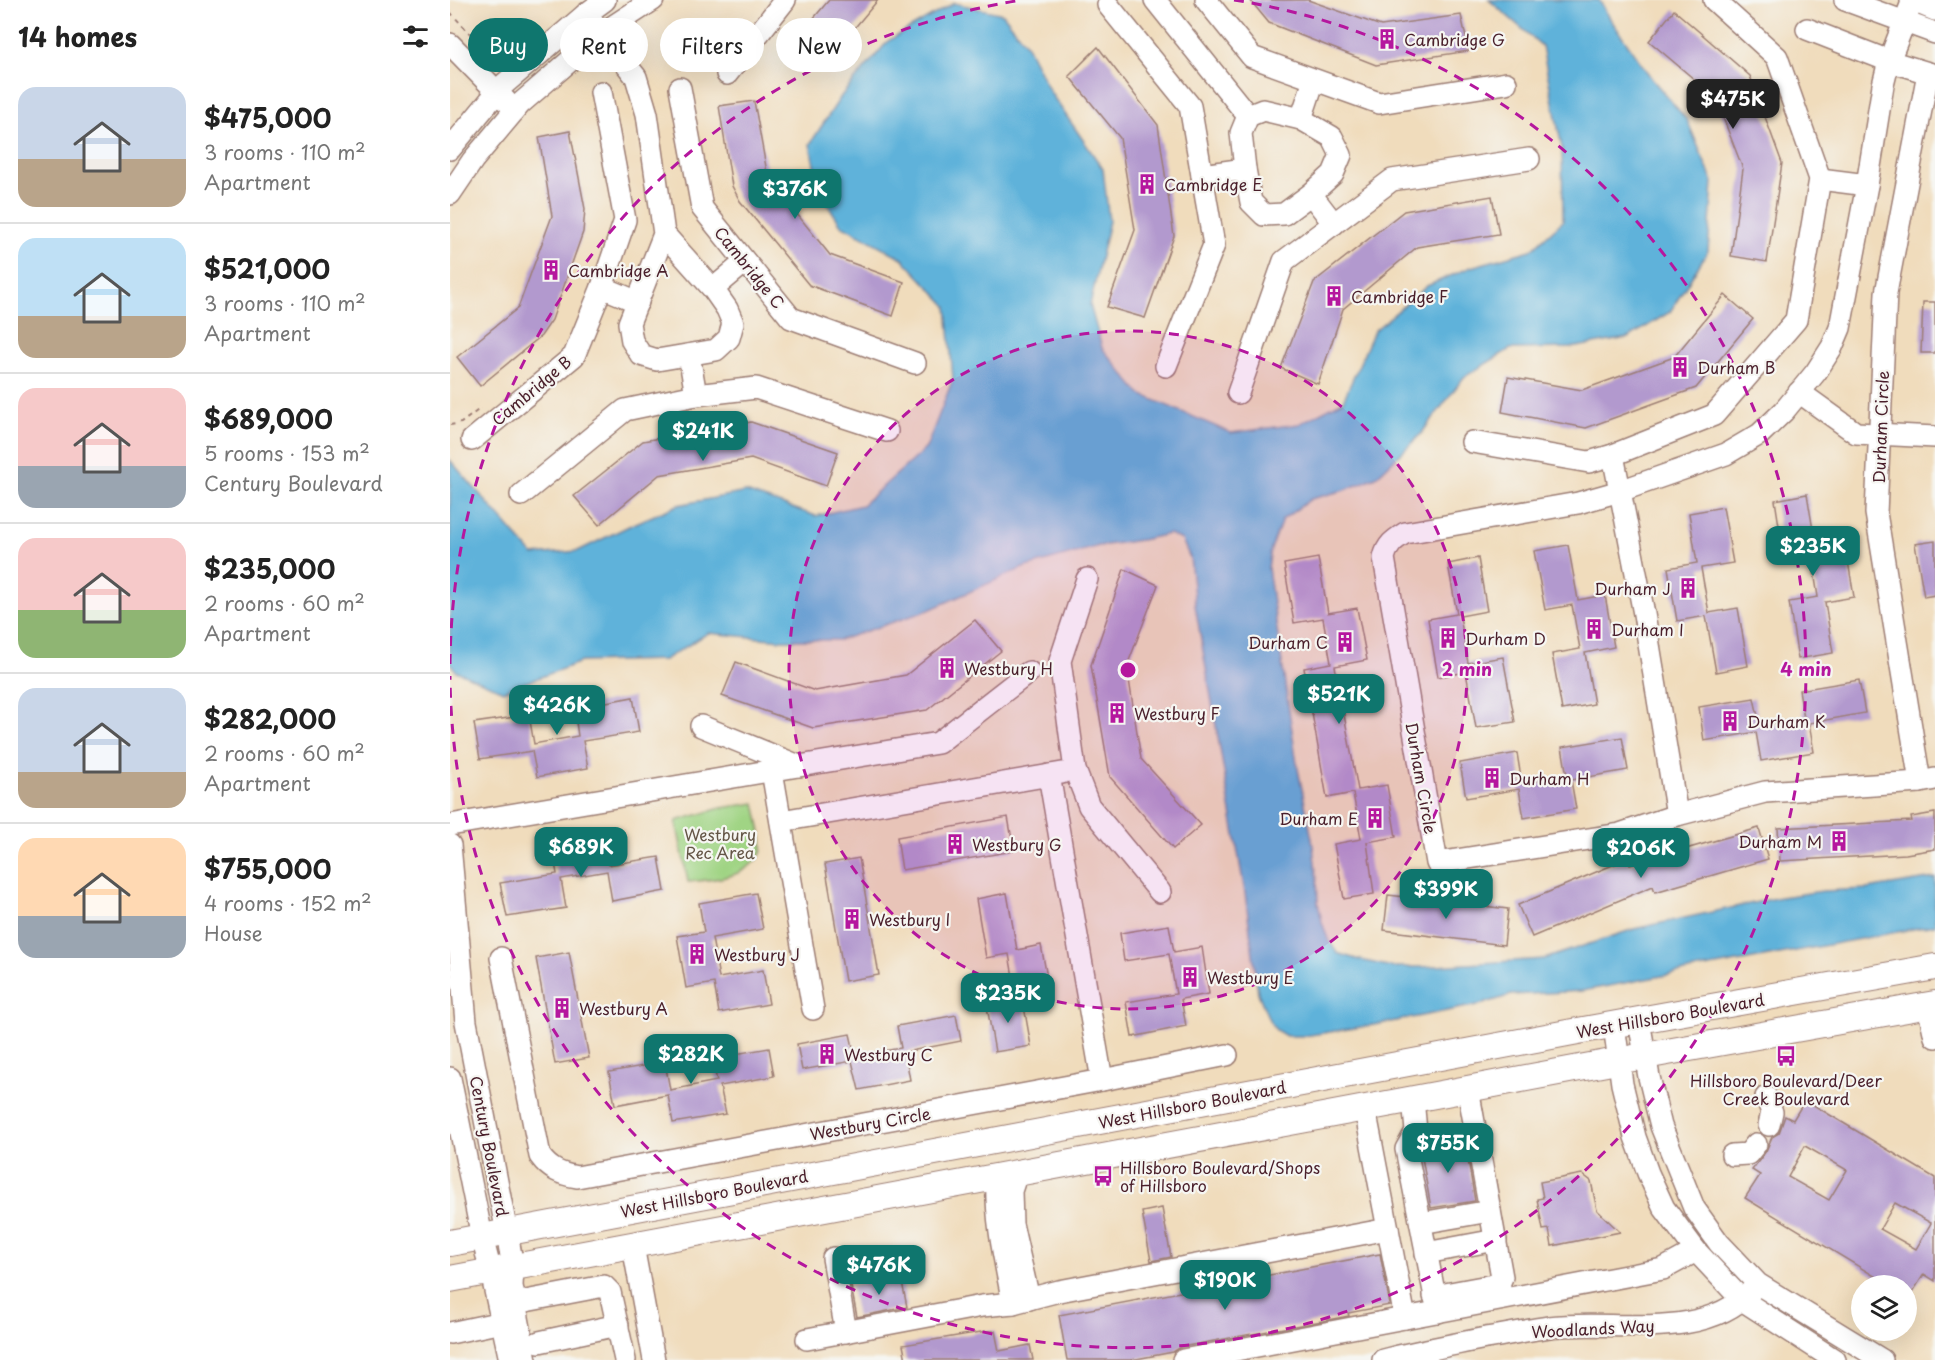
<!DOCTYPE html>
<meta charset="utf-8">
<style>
:root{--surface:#fff;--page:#f6f6f6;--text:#222;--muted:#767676;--line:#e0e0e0;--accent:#0f766e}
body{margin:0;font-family:"Playpen Sans",sans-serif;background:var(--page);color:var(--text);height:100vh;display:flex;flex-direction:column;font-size:22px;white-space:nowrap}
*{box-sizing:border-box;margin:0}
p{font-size:20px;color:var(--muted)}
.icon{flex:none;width:33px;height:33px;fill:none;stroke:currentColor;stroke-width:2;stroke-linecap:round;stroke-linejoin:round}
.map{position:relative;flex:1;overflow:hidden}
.drawer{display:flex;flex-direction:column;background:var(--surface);width:450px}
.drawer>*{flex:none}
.top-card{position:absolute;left:18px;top:18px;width:570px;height:54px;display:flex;gap:12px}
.controls{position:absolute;left:1401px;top:1275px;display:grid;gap:12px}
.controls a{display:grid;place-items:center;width:66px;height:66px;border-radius:50%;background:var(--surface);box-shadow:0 6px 24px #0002;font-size:30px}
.price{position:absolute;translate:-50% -51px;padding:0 14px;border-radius:12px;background:var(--accent);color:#fff;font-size:20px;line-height:39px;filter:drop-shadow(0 2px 3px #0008)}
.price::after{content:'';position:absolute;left:50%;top:36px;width:18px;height:14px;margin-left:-9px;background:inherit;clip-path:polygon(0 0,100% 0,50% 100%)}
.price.on{background:#222;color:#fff}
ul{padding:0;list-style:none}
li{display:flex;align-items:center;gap:18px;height:150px;padding:0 18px}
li+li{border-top:2px solid var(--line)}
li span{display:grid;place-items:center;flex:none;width:168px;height:120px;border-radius:18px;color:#555}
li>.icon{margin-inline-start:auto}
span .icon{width:72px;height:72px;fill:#fffc;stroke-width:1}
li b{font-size:26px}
h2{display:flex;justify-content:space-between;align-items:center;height:72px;padding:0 18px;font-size:26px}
.chip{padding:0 21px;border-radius:27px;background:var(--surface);box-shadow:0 6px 24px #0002;font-size:21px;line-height:54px}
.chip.on{background:var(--accent);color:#fff}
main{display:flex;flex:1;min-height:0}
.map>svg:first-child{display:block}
.green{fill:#a0d484;stroke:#757a58;stroke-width:1.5}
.water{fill:#5eb2da;stroke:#546882;stroke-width:1.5}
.building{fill:#b299ce;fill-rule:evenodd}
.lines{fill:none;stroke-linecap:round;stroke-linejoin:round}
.minor-casing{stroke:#9d7e74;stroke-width:24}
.major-casing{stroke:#9d7e74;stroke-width:28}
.path{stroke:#9d7e74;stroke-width:2;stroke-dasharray:4.5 4.5;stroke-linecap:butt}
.minor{stroke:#fff;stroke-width:21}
.major{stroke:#fff;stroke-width:26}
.ring{fill:none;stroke:#b5179e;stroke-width:3;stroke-dasharray:10 8}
.labels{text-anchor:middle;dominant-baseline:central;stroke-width:4.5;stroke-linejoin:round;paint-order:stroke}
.poi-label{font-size:16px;fill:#4a1f2b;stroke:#f6f6f2;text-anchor:start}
.street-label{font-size:16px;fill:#4a1f2b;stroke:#f6f6f2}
.park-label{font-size:16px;fill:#645546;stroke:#f6f6f2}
.centre{fill:#b5179e;stroke:#f6f6f2;stroke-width:3}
.ring-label{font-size:18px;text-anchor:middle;font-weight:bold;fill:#b5179e;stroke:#f6f6f2;stroke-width:4.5;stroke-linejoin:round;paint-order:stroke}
</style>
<main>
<section class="drawer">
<h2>14 homes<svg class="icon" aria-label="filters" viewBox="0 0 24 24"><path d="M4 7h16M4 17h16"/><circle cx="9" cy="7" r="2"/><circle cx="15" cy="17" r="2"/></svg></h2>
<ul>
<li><span style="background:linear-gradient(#c9d6e8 60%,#b9a48a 0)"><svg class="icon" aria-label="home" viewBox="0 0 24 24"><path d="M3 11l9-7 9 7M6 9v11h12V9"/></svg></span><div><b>$475,000</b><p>3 rooms · 110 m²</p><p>Apartment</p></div></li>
<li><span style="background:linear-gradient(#bfe0f5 65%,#b9a48a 0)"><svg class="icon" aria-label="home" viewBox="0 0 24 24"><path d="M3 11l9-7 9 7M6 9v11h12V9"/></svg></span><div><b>$521,000</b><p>3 rooms · 110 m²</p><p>Apartment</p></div></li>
<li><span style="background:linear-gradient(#f6c9c9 65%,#9aa5b1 0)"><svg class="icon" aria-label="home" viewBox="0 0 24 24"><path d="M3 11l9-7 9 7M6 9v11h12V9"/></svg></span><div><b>$689,000</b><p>5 rooms · 153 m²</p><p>Century Boulevard</p></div></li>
<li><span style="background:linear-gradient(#f6c9c9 60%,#8fb573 0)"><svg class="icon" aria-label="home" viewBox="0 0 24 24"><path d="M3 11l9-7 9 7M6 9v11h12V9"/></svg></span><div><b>$235,000</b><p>2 rooms · 60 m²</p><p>Apartment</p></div></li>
<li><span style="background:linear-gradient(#c9d6e8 70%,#b9a48a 0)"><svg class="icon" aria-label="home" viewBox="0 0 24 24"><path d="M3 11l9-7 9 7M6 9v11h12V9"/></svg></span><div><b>$282,000</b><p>2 rooms · 60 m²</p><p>Apartment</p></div></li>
<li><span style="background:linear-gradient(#ffd9b3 65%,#9aa5b1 0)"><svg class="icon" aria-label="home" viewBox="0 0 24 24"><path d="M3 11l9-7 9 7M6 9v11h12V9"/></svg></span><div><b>$755,000</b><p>4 rooms · 152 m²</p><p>House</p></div></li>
</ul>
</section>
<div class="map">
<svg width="1485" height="1360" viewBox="0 0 1485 1360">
<rect width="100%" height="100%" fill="#f6f6f2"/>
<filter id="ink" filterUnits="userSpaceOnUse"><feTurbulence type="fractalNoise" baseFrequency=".0167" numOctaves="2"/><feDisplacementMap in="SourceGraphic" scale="12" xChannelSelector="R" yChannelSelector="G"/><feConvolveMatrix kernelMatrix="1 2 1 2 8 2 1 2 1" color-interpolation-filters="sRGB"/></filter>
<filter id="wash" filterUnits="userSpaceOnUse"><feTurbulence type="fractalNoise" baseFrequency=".008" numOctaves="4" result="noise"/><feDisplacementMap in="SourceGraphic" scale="24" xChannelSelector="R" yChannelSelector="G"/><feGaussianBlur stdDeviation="1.35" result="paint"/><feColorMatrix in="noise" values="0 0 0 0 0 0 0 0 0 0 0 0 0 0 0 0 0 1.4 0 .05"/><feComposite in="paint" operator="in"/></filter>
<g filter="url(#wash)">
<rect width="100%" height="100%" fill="#f0dcbc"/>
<path class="green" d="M305,803C307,814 314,840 312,850C311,855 308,858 305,861C287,880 262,879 238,882L226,821L271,808Z"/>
<polygon class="water" points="1039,0 1149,0 1161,20 1202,79 1237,120 1263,182 1258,251 1220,312 1178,338 1120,348 1060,349 1014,377 971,434 926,477 895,490 861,499 832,520 821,549 818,568 847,764 862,839 867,878 868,903 872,922 878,939 887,953 906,959 942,967 971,967 1094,959 1184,929 1331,897 1373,891 1417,889 1485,878 1485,925 1132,991 1061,995 1033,1004 930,1024 854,1036 836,1036 826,1030 820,1022 808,993 795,893 745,605 740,558 732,540 719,534 691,540 649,546 573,568 479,610 390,640 332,640 258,633 214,660 131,662 53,691 6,671 0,663 0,460 83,555 128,551 179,526 228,505 296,492 366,516 412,505 476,448 503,379 497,306 452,258 391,225 369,191 360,144 392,95 438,41 504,3 553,14 576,44 600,92 653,169 659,221 640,305 652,348 690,394 781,433 849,424 893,401 924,331 977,286 1021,267 1081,250 1113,221 1112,148 1092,46"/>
<g id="blocks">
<g class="building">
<polygon points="379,0 428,0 376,62 347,38"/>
<polygon points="800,0 858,0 931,26 1011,15 1019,51 926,65 819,23"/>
<polygon points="1224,10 1300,76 1332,163 1317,262 1281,256 1293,169 1265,97 1199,41"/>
<polygon points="648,47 708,125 724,236 695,318 657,307 685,230 670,138 619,76"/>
<polygon points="304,101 318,178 380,255 454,282 443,316 359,285 290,201 282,186 269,106"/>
<polygon points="120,131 135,209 133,232 102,320 91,336 30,386 7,357 68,308 102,216 89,137"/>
<polygon points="1042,196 1049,234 967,247 893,309 868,384 831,368 864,282 954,211"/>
<polygon points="1275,295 1303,319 1246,388 1136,428 1052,412 1058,377 1132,390 1224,357"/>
<polygon points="1473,302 1485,302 1485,353 1471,353"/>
<polygon points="301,422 388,452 376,486 301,459 209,475 149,525 124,496 193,441"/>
<polygon points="1357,494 1366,548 1395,543 1404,597 1375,602 1383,653 1348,659 1339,602 1368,597 1361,553 1334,558 1325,500"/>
<polygon points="1273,507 1283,563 1251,568 1259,613 1288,608 1298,666 1266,672 1256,616 1227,621 1218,568 1247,563 1239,513"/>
<polygon points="1485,541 1485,595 1474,597 1465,544"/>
<polygon points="1118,545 1128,600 1155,595 1164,647 1135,653 1144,704 1112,710 1102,654 1130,649 1122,605 1095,610 1084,551"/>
<polygon points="868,558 878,613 907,608 917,660 885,666 908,790 937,785 946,837 917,842 924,894 894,899 884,844 911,839 903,793 877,798 854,668 881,663 873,618 844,623 834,564"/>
<polygon points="1028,558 1037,611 1010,616 1018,663 1053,657 1065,722 1026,728 1016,672 988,677 978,619 1007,614 998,564"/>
<polygon points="674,569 708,585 677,666 691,759 751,825 723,849 660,777 641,665"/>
<polygon points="525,620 551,651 477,710 363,728 272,696 286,662 365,691 456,675"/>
<polygon points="1409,680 1415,713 1359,723 1364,752 1311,761 1306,732 1254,741 1249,707 1304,698 1310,726 1354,718 1349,690"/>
<polygon points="183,697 189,732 133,741 138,768 87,777 82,751 30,759 24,723 79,715 84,744 128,736 124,708"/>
<polygon points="1172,737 1178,770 1121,780 1126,809 1074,818 1069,789 1016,798 1010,763 1067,753 1072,784 1117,776 1112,747"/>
<polygon points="1485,813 1485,849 1456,854 1330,861 1328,828 1462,821 1461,817"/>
<polygon points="558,817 564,851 452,870 447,837"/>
<polygon points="1309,828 1318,859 1205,892 1203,886 1082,937 1068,905 1177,859 1180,865"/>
<polygon points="154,837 159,865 209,857 215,891 162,901 157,871 111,879 116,908 57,917 50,883 107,874 102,846"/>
<polygon points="409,858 429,975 395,981 375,864"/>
<polygon points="306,893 313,929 262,938 269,978 313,970 319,1004 269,1013 264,983 236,988 227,936 254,932 249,903"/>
<polygon points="557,893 567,950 591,945 599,988 566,994 559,954 536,958 526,899"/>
<polygon points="938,895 1058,909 1054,945 934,930"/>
<polygon points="719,925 724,952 752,947 759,994 731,999 736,1026 682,1037 676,1002 726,994 719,954 674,961 670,933"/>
<polygon points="119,952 139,1058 105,1064 86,958"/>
<polygon points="572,995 581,1046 545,1052 536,1001"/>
<polygon points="506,1015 511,1041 455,1052 460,1080 409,1090 402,1061 352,1070 347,1044 400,1034 405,1056 451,1048 447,1026"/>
<polygon points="319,1048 324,1076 270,1086 276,1114 223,1123 218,1095 165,1105 159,1072 215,1062 220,1090 267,1081 262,1058"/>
<path d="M1355,1100L1485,1178V1281L1474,1274L1456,1303V1286H1441L1295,1198L1310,1175L1302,1170L1316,1151L1322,1137L1329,1133L1335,1116L1343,1120ZM1355,1146L1397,1170L1379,1200L1338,1177ZM1445,1203L1481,1223L1466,1249L1430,1229Z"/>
<polygon points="1011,1136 1012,1142 1015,1142 1025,1201 981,1208 971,1152 996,1145 995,1139"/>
<polygon points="1132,1174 1141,1181 1147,1210 1170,1232 1102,1246 1099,1229 1093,1230 1087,1199 1093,1198 1090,1182"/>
<polygon points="712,1208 721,1257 701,1261 692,1212"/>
<polygon points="930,1254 940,1305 898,1313 899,1316 731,1347 723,1352 681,1360 617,1360 609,1315"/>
<polygon points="451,1277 457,1307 407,1317 401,1286 434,1278 435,1280"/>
<polygon points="537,1331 545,1331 549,1351 580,1345 583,1360 456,1360 453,1345"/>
</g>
</g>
</g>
<g filter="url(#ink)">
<use href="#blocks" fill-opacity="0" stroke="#9d7e74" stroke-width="1.5"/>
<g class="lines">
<g class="minor-casing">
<g id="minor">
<polyline points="705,0 798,116"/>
<polyline points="756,0 802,57 929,103 1056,83"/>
<polyline points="1395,0 1485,33"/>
<polyline points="1461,0 1485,10"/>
<path d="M1463,0L1439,61L1433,85L1417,185L1390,328L1382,347L1366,372L1334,411L1310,434L1276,454L1170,491L1128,503L955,533C944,540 937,545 934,558L987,863L1170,834L1227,815L1315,792L1470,782L1485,779"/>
<polyline points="658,5 740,106 764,245 716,366"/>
<polyline points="136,14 186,77 197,114 214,234 263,289 277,309 283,323 279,338 266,350 207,360 191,355 182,341 179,323 214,234"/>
<polyline points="1357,29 1439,61 1485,75"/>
<polyline points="0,44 56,101"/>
<polyline points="277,74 335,0"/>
<polyline points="230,88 252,208 341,318 465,363"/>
<polygon points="813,110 851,119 882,137 891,155 883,174 861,194 834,214 814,215 801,202 795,169 791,133 798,116"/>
<polyline points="851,119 864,80"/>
<polyline points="0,149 52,86 136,14 155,0"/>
<polyline points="752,175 795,169"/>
<polyline points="1370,179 1417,185"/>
<polyline points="0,194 23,160 70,104 151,34 203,0"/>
<polyline points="861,194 884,224"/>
<polyline points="152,287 188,302"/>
<polyline points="263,289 295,262"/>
<polyline points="239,355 246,395"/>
<polyline points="1349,392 1406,433 1485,437"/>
<polyline points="788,393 834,261 942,180 1079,159"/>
<polyline points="22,440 124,356 152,287 175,220 151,92"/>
<polyline points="1022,442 1139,462 1163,455 1264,415 1346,320 1370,179 1327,57 1264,0"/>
<polyline points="1163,455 1194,614 1227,815"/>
<polyline points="71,495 175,410 246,395 306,388 437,431"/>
<polyline points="637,579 610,661 625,770 639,806 710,892"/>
<polyline points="251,726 349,766 488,743 579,672"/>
<polyline points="327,759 322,771 363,1009"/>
<polyline points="1470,782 1426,513 1436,293 1478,73"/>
<polyline points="331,821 612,773"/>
<polyline points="0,825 348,766"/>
<polyline points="0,845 16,1022 57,1233 63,1267 62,1286 76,1360"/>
<path d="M51,958L90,1156C100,1170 111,1174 127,1177L652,1080L599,775"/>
<polyline points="1478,1005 1485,1037"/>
<polyline points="1189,1021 1199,1077 1211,1126 1244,1208 1269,1243 1308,1284 1432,1360"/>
<polyline points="1164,1025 1172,1084 1185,1137 1198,1173 1214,1208 1246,1251 1292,1300 1385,1360"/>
<polyline points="0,1078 32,1237 41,1272 60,1360"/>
<polyline points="652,1080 777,1055"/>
<polyline points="1018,1089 1052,1277 1049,1284"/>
<polyline points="1316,1097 1322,1112 1319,1125"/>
<polyline points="963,1099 966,1131 956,1149 988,1312"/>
<polyline points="915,1109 955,1318"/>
<polyline points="1282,1155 1298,1154 1306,1144"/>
<polyline points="567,1173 561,1191 562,1224 579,1299"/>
<path d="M547,1177C545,1220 555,1261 563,1303"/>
<polyline points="971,1223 1040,1211"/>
<polyline points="183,1246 204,1360"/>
<polyline points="976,1253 1046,1240"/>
<polyline points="383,1258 396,1332"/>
<polyline points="984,1296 1049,1284 1052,1298"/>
<polyline points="65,1303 154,1286 160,1292 175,1360"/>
<polyline points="0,1333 52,1322"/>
<polyline points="357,1339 532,1306 563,1303 609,1291 938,1229"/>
<polyline points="89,1342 168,1325"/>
<polyline points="733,1360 1213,1269 1246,1251"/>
<path d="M933,1360C967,1351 1002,1345 1036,1338C1057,1335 1078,1330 1099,1327C1163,1319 1252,1343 1301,1291"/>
</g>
</g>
<g class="major-casing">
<g id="major">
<polyline points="0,1243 1128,1031 1485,967"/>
<polyline points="0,1279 1167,1061 1485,1004"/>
</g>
</g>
<g class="path">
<polyline points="0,12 49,65"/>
<polyline points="0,425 11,423 31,408"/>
</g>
<use href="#minor" class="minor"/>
<use href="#major" class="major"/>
</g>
</g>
<circle cx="678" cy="670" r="339" fill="#b5179e" fill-opacity=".12"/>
<g class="ring">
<circle cx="678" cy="670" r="339"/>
<path d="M0 664A678 678 0 0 1 572 0M784 0A678 678 0 1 1 0 676"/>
</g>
<defs>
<g id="building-bare" transform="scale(1.62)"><path d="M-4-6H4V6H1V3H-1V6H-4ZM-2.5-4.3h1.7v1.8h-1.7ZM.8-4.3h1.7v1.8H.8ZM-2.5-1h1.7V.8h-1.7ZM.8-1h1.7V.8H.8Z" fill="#b5179e" stroke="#f6f6f2" stroke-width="2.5" paint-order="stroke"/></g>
<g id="bus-bare" transform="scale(1.62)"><path d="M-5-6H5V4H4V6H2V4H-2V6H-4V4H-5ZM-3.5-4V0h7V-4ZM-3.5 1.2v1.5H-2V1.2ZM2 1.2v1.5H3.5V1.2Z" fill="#b5179e" stroke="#f6f6f2" stroke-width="2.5" paint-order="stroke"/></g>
</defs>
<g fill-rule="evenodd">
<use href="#building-bare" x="937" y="39"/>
<use href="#building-bare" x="697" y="184"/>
<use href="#building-bare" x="101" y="270"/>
<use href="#building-bare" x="884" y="296"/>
<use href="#building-bare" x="1230" y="367"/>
<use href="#building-bare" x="1238" y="588"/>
<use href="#building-bare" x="1144" y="629"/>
<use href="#building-bare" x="998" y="638"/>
<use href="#building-bare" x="895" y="642"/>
<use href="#building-bare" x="497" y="668"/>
<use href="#building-bare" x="667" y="713"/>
<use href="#building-bare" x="1280" y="721"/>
<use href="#building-bare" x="1042" y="778"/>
<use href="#building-bare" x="925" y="818"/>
<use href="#building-bare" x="1389" y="841"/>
<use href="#building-bare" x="505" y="844"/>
<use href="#building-bare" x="402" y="919"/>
<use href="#building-bare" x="247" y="954"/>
<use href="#building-bare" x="740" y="977"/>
<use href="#building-bare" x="112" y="1008"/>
<use href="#building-bare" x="377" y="1054"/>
<use href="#bus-bare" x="1336" y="1056"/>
<use href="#bus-bare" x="653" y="1176"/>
</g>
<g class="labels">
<g class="poi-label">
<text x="954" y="39">Cambridge G</text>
<text x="714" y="184">Cambridge E</text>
<text x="118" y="270">Cambridge A</text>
<text x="901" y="296">Cambridge F</text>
<text x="1247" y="367">Durham B</text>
<text x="1221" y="588" text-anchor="end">Durham J</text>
<text x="1161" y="629">Durham I</text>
<text x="1015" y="638">Durham D</text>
<text x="878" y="642" text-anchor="end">Durham C</text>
<text x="514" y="668">Westbury H</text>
<text x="684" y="713">Westbury F</text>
<text x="1297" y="721">Durham K</text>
<text x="1059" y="778">Durham H</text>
<text x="908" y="818" text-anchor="end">Durham E</text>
<text x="1372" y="841" text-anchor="end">Durham M</text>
<text x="522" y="844">Westbury G</text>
<text x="419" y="919">Westbury I</text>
<text x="264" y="954">Westbury J</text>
<text x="757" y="977">Westbury E</text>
<text x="129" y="1008">Westbury A</text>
<text x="394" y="1054">Westbury C</text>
<text x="1336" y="1080" text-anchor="middle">Hillsboro Boulevard/Deer<tspan x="1336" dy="18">Creek Boulevard</tspan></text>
<text x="670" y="1167">Hillsboro Boulevard/Shops<tspan x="670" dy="18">of Hillsboro</tspan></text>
</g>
<g class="street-label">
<text transform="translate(300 267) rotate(51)">Cambridge C</text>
<text transform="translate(81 390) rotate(-40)">Cambridge B</text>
<text transform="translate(1430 427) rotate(-88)">Durham Circle</text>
<text transform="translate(972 778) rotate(80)">Durham Circle</text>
<text transform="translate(1220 1015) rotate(-10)">West Hillsboro Boulevard</text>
<text transform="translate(742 1104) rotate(-11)">West Hillsboro Boulevard</text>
<text transform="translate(420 1123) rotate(-10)">Westbury Circle</text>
<text transform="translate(40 1146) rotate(79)">Century Boulevard</text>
<text transform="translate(264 1193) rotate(-11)">West Hillsboro Boulevard</text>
<text transform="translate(1143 1328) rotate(-3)">Woodlands Way</text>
</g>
<g class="park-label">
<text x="270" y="834">Westbury<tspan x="270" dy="18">Rec Area</tspan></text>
</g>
</g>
<circle cx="678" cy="670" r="9" class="centre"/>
<g class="ring-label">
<text x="1017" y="676">2 min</text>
<text x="1356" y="676">4 min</text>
</g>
</svg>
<div class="controls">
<a><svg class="icon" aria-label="layers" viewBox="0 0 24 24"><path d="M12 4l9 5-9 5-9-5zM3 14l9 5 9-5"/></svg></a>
</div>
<b class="price on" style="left:1283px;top:130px">$475K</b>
<b class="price" style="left:345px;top:220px">$376K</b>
<b class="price" style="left:253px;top:462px">$241K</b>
<b class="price" style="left:1363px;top:577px">$235K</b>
<b class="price" style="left:889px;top:725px">$521K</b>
<b class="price" style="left:107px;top:736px">$426K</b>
<b class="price" style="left:131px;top:878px">$689K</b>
<b class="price" style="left:1191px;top:879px">$206K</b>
<b class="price" style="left:996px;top:920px">$399K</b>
<b class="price" style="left:558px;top:1024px">$235K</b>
<b class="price" style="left:241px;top:1085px">$282K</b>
<b class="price" style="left:998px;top:1174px">$755K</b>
<b class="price" style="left:429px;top:1296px">$476K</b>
<b class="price" style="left:775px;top:1311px">$190K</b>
<div class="top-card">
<a class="chip on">Buy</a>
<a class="chip">Rent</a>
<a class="chip">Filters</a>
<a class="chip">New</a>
</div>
</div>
</main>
